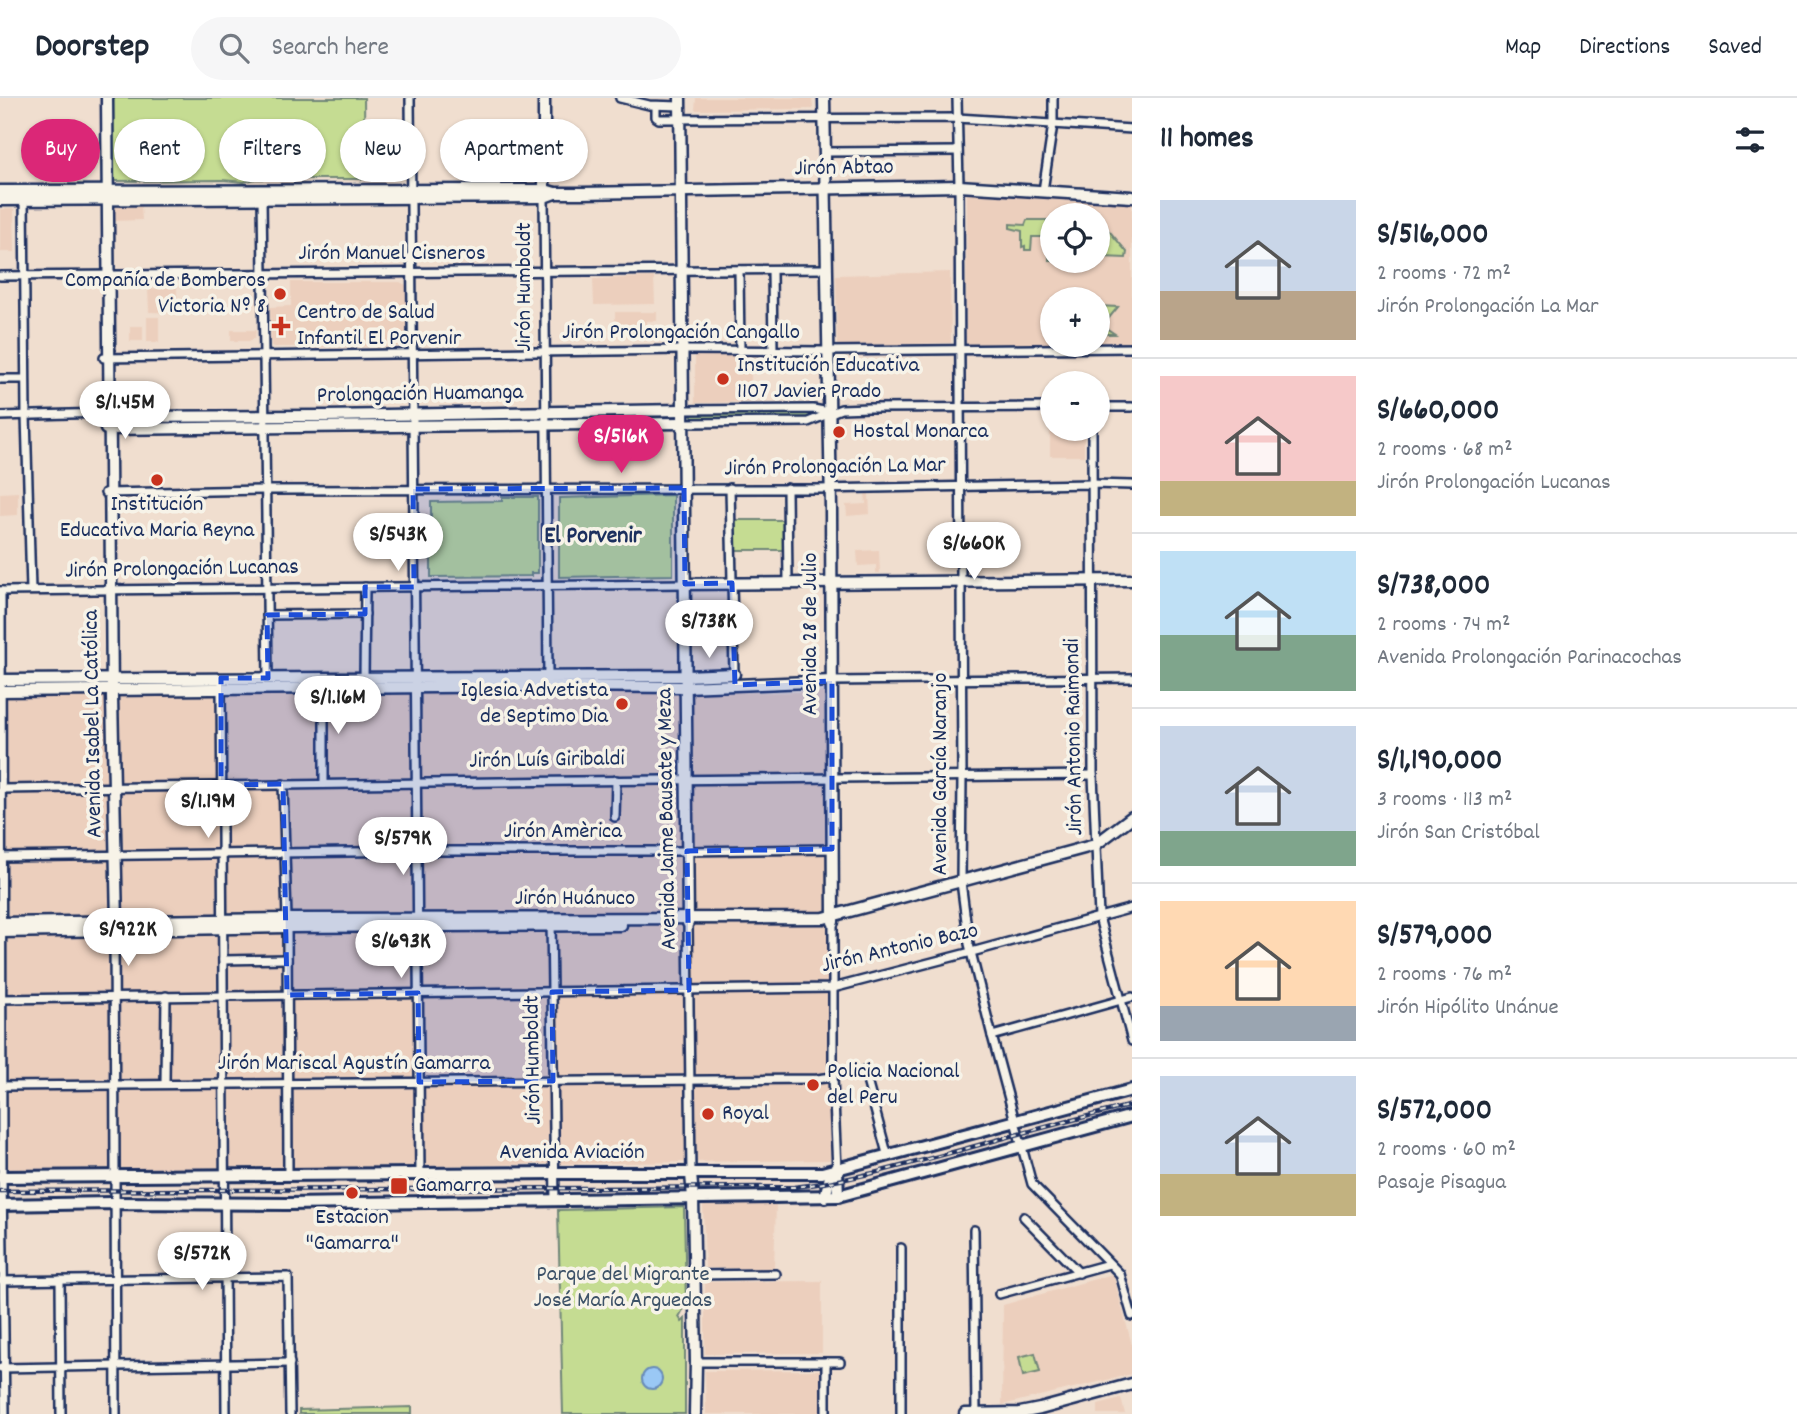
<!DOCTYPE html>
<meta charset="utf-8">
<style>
:root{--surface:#fff;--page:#f6f6f7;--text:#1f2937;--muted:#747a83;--line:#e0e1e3;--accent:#db2777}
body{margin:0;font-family:Dekko,sans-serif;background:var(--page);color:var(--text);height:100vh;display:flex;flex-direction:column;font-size:26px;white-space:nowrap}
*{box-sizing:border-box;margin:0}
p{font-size:23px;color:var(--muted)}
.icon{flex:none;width:38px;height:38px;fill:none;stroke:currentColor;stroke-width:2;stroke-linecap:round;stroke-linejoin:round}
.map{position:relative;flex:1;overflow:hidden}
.sheet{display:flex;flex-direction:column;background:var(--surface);width:665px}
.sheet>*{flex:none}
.banner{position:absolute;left:21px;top:21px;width:665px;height:63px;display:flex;gap:14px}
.controls{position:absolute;left:1040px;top:105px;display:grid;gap:14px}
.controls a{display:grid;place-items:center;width:70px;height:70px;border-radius:50%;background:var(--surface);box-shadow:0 2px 5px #0004;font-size:35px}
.price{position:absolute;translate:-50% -60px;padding:0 16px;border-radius:24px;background:#fff;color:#222;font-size:23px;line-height:46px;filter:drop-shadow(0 2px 4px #0008)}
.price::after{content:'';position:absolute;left:50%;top:42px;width:21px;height:16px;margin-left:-10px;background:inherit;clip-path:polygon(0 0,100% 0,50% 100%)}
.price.selected{background:var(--accent);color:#fff}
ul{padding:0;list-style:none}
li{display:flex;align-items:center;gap:21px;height:175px;padding:0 28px}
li+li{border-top:2px solid var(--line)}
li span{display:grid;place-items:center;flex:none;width:196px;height:140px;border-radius:0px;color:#555}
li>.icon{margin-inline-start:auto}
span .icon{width:84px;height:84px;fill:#fffc;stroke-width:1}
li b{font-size:30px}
h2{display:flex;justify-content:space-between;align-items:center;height:84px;padding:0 28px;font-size:30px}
.tag{padding:0 24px;border-radius:32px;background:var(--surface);box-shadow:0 2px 5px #0004;font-size:24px;line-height:63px}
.tag.selected{background:var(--accent);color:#fff}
header{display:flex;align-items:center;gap:42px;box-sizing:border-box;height:98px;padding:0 35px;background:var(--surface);border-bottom:2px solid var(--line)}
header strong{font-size:33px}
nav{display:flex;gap:38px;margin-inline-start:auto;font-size:24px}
.search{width:490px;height:63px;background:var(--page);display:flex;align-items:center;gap:18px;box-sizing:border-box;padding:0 24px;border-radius:38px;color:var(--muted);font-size:26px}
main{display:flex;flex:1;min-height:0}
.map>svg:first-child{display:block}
.built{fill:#eccfbd;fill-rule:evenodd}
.green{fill:#c5dc92;stroke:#708678;stroke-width:2}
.water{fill:#9ac8f5;stroke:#678bb9;stroke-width:2}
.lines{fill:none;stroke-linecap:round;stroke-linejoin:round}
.street-casing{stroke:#1b2f5e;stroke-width:12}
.secondary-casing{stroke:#1b2f5e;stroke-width:15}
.primary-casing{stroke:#1b2f5e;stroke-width:16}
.street{stroke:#f7f3e8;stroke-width:7}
.secondary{stroke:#f7f3e8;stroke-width:10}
.primary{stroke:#f7f3e8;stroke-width:10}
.rail-casing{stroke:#1b2f5e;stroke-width:4.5}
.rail{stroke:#f7f3e8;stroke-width:2;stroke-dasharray:5;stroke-linecap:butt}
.marked{fill:#1d4ed8;fill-opacity:0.2;stroke:#1d4ed8;stroke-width:5;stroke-dasharray:14 9;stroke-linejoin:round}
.poi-dot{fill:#c8321e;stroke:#f7f3e8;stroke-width:2.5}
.labels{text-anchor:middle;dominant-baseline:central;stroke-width:7;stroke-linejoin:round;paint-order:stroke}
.street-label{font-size:23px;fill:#1b2f5e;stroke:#f7f3e8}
.poi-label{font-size:23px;fill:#1b2f5e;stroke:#f7f3e8;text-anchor:start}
.park-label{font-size:23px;fill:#3d5268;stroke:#f7f3e8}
.neighbourhood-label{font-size:24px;font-weight:bold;fill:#1b2f5e;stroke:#f7f3e8}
</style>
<header>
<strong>Doorstep</strong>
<div class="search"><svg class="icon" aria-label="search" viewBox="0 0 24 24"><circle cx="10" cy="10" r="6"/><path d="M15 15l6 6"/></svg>Search here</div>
<nav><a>Map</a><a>Directions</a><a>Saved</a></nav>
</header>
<main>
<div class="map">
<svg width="1132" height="1316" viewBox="0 0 1132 1316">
<rect width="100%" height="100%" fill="#f0decf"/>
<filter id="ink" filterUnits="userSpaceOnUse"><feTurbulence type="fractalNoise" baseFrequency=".0143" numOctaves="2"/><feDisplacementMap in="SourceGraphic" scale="14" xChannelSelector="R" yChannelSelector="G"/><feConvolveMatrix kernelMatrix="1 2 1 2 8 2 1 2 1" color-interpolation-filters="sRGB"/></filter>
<g filter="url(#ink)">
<g class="built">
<polygon points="696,0 812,0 813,11 695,12"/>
<path d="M967,92L1132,106V246H1097V201H1052V246H966ZM1052,117H1097V163H1052Z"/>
<polygon points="141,108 142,122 113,123 113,112 116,109"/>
<polygon points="0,111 14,111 15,154 0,154"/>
<polygon points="950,174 951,245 837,248 836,177"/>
<polygon points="654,179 655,206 594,207 593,181"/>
<polygon points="291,184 400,184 406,187 407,246 404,248 274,249 271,248 270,209 291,208"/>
<polygon points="177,189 177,215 149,214 148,191"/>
<polygon points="615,214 657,214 657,223 647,223 647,240 627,240 627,229 615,229"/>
<rect x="147" y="219" width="12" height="25"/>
<rect x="130" y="228" width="13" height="15"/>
<polygon points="231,232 256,232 255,240 250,243 231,243"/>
<polygon points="695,257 751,257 751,304 695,305"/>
<polygon points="1050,316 1052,316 1052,331 1084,331 1084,358 1050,358"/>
<polygon points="18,394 18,417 0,418 0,395"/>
<polygon points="865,395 869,395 870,416 847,418 846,407 866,406"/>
<polygon points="879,452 880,475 876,475 876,467 858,468 857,453"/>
<polygon points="824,594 830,1062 356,1069 0,1071 0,830 8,829 4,596 518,596"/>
<polygon points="703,1106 776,1106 774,1171 705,1170"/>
<polygon points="1113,1176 1132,1247 1132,1276 1002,1307 1003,1207"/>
<polygon points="822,1183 822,1255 705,1256 705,1184"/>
<polygon points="822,1272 823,1316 706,1316 705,1273"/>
<polygon points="1121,1300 1125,1316 1098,1316 1098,1306"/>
</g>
<g class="green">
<polygon points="111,0 364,0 365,81 255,81 244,84 222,82 116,83 112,78"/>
<polygon points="1027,122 1047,122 1047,126 1052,126 1052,162 1049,162 1049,139 1032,139 1031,152 1025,152 1025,148 1022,149 1022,133 1010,130 1010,126 1025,127"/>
<polygon points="1097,122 1100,122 1127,154 1126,160 1102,159 1102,154 1097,149"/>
<polygon points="1097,208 1118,209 1104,226 1106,230 1115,236 1097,236"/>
<polygon points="556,314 643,315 643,323 556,322"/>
<rect x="692" y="315" width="118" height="7"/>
<polygon points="257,319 257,324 118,326 118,320"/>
<polygon points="673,397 673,477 559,479 559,400"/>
<polygon points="502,399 538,399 538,475 531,475 531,478 431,479 431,404 502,403"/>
<polygon points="731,422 788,422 788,452 732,452"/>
<polygon points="684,1109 686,1206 679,1219 682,1224 685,1221 685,1316 563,1316 558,1112"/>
<polygon points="1035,1255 1040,1274 1023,1278 1019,1259"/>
<polygon points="412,1309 412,1316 299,1316 299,1312"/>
</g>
<circle class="water" cx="652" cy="1281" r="10"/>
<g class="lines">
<g class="street-casing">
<g id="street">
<polyline points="410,0 420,1076"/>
<polyline points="620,0 649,7 680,8"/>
<polyline points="957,0 959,88 962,679 961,784 969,846 992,938 1032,1086 1120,1176 1132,1218"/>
<polyline points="656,8 656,19 659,21 957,20 1132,31"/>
<polyline points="825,54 958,53"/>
<polyline points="1043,93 1053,26 1053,0"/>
<polyline points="24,98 26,317 31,492"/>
<polyline points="262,98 268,580"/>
<polyline points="544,99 548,581"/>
<polyline points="739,172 740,253"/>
<polyline points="772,172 773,253"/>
<polyline points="0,178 827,171"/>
<polyline points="104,260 682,252 828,253 1132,250"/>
<polyline points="0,281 25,281"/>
<polyline points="1097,309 1132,309"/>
<polyline points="683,312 813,311 829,314"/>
<polyline points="0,318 104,315 110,319"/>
<polyline points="683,325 808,324 841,311 869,310 1052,309"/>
<polyline points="1092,331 1093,677 1099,819 1132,943"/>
<polyline points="730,390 734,576"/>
<polyline points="787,390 788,485"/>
<polyline points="105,395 266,392 818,391 1092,386 1132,387"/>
<polyline points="371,442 414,442"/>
<polyline points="0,493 685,486"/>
<polyline points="1,493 2,1079 5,1316"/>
<polyline points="267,517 365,516"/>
<polyline points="364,580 365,489"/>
<polyline points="832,583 1132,580"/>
<polyline points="221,588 226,1316"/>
<polyline points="324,588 324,686"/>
<polyline points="283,686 287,821 288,1077"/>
<path d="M2,691C366,685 729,681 1093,677"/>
<polyline points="615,719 616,682"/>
<polyline points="0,759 417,753 687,753 832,751"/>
<polyline points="551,823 555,1103"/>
<polyline points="833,824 833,979 837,1072"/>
<polyline points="688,826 691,1076"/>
<polyline points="114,831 116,1316"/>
<polyline points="223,862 287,861"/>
<polyline points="0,901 833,890 979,852 1132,810"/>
<polyline points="992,938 1132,899"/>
<polyline points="864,972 888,1059"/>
<polyline points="165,986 166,898"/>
<polyline points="0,988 817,981 833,979"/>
<polyline points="1024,1119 1079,1175"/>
<polyline points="974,1132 976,1316"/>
<polyline points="901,1150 901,1316"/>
<polyline points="695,1177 776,1176"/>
<polyline points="60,1182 61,1316"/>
<polyline points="1,1183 288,1179 290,1316"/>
<polyline points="999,1196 1109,1166"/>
<polyline points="696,1264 840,1264"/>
<polyline points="826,1264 826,1316"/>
<polyline points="1,1270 290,1265"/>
</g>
</g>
<g class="secondary-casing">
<g id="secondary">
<polyline points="107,0 112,600 117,824 115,828"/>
<polyline points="544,0 544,97"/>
<polyline points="680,0 688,825"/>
<polyline points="824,0 831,411 833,824"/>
<polyline points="0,93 545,92 555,95 582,95 959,88 1132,99"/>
<polyline points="0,102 544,99 555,95"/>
<polyline points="110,319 326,318 683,312"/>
<polyline points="106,331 683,325"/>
<polyline points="685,486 1132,482"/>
<polyline points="0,582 686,578 734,576"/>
<polyline points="0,593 539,588 686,589 832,583"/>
<polyline points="0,825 287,821 824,820 1095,747 1132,719"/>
<polyline points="0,834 287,829 621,827"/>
<polyline points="691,1076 693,1100 696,1264 695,1316"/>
<polyline points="965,1316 1020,1315 1040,1311 1132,1286"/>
</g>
</g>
<g class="primary-casing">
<g id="primary">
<polyline points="837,1072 838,1098"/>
<polyline points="0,1079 555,1075 822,1075 1132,992"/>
<polyline points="825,1099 830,1079 837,1072"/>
<polyline points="0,1107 110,1105 288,1106 838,1098 1132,1018"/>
</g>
</g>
<use href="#street" class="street"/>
<use href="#secondary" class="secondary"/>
<use href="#primary" class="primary"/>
<g class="rail-casing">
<path id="rail" d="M0,1093L794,1089C851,1083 905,1067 961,1052C1018,1036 1075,1021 1132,1007"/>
</g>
<use href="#rail" class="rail"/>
</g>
</g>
<path class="marked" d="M684,390L685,486L732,485L735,587L832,583V751L687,753L689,892L552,894L553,983L419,984L418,895L287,897L283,686L221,687V580H268L267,517L365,516V489H414L413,391Z"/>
<g class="poi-dot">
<circle cx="280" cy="196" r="7"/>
<path d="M277.5 217.5h7v7h7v7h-7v7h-7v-7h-7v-7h7z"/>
<circle cx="723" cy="281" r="7"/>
<circle cx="839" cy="334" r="7"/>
<circle cx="157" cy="382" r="7"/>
<circle cx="622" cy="606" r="7"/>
<circle cx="813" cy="987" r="7"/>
<circle cx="708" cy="1016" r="7"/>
<rect x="390" y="1079" width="18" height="18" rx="3.5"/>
<circle cx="352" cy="1095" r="7"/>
</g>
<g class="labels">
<g class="street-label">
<text transform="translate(844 71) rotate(-1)">Jirón Abtao</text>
<text x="392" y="156">Jirón Manuel Cisneros</text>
<text transform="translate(525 189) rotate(-90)">Jirón Humboldt</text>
<text x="681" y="235">Jirón Prolongación Cangallo</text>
<text transform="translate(420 297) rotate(-1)">Prolongación Huamanga</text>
<text transform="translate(835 370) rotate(-1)">Jirón Prolongación La Mar</text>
<text transform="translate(182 472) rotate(-1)">Jirón Prolongación Lucanas</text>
<text transform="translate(811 536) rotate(-90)">Avenida 28 de Julio</text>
<text transform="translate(94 626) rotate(-91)">Avenida Isabel La Católica</text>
<text transform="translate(1075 639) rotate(-91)">Jirón Antonio Raimondi</text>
<text transform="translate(547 663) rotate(-1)">Jirón Luís Giribaldi</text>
<text transform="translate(941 676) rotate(-90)">Avenida García Naranjo</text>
<text transform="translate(668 721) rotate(-91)">Avenida Jaime Bausate y Meza</text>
<text x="563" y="734">Jirón Amèrica</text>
<text x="575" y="801">Jirón Huánuco</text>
<text transform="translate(900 851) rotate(-13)">Jirón Antonio Bazo</text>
<text transform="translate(534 962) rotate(-91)">Jirón Humboldt</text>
<text x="354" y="966">Jirón Mariscal Agustín Gamarra</text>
<text x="572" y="1055">Avenida Aviación</text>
</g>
<g class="poi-label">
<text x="266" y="183" text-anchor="end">Compañía de Bomberos<tspan x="266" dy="26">Victoria Nº 8</tspan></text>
<text x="297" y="215">Centro de Salud<tspan x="297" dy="26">Infantil El Porvenir</tspan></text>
<text x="737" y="268">Institución Educativa<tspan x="737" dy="26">1107 Javier Prado</tspan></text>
<text x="853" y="334">Hostal Monarca</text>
<text x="157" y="407" text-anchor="middle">Institución<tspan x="157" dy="26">Educativa Maria Reyna</tspan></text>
<text x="608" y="593" text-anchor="end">Iglesia Advetista<tspan x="608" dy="26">de Septimo Dia</tspan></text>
<text x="827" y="974">Policia Nacional<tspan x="827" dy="26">del Peru</tspan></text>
<text x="722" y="1016">Royal</text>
<text x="415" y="1088">Gamarra</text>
<text x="352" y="1120" text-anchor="middle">Estacion<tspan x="352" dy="26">"Gamarra"</tspan></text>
</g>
<g class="park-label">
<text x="623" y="1177">Parque del Migrante<tspan x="623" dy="26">José María Arguedas</tspan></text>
</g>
<g class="neighbourhood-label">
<text x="593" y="439">El Porvenir</text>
</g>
</g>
</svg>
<div class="controls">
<a><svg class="icon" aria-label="locate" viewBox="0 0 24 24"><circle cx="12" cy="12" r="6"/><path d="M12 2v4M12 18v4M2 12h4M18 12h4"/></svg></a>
<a>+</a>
<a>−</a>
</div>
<b class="price" style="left:125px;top:343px">S/1.45M</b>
<b class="price selected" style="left:621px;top:377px">S/516K</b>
<b class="price" style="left:398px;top:475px">S/543K</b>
<b class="price" style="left:974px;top:484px">S/660K</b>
<b class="price" style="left:709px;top:562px">S/738K</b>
<b class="price" style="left:338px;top:638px">S/1.16M</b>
<b class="price" style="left:208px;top:742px">S/1.19M</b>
<b class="price" style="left:403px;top:779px">S/579K</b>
<b class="price" style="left:128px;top:870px">S/922K</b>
<b class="price" style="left:401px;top:882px">S/693K</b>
<b class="price" style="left:202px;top:1194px">S/572K</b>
<div class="banner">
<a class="tag selected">Buy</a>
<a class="tag">Rent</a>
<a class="tag">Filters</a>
<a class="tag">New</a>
<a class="tag">Apartment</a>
</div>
</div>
<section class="sheet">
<h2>11 homes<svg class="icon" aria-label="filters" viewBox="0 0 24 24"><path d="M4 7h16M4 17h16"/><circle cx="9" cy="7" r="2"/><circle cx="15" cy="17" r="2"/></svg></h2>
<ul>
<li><span style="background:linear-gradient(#c9d6e8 65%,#b9a48a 0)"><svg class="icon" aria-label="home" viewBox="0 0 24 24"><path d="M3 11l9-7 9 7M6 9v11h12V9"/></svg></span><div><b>S/516,000</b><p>2 rooms · 72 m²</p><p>Jirón Prolongación La Mar</p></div></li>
<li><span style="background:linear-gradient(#f6c9c9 75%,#c2b280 0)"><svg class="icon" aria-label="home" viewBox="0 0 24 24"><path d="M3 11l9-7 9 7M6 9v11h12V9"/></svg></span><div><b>S/660,000</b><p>2 rooms · 68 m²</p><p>Jirón Prolongación Lucanas</p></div></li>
<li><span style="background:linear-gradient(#bfe0f5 60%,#7fa58c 0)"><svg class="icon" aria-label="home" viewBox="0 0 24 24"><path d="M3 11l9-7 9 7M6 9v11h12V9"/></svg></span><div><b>S/738,000</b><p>2 rooms · 74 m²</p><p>Avenida Prolongación Parinacochas</p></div></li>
<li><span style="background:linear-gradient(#c9d6e8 75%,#7fa58c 0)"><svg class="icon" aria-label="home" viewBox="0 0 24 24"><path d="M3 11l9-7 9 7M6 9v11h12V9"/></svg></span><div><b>S/1,190,000</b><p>3 rooms · 113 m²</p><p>Jirón San Cristóbal</p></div></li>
<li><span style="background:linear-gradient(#ffd9b3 75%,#9aa5b1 0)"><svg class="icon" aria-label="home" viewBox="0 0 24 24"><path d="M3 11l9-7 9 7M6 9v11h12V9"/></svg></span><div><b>S/579,000</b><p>2 rooms · 76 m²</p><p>Jirón Hipólito Unánue</p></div></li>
<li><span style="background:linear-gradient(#c9d6e8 70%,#c2b280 0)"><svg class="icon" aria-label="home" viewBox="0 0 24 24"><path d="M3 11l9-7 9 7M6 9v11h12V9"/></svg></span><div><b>S/572,000</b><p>2 rooms · 60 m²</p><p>Pasaje Pisagua</p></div></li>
</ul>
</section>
</main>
